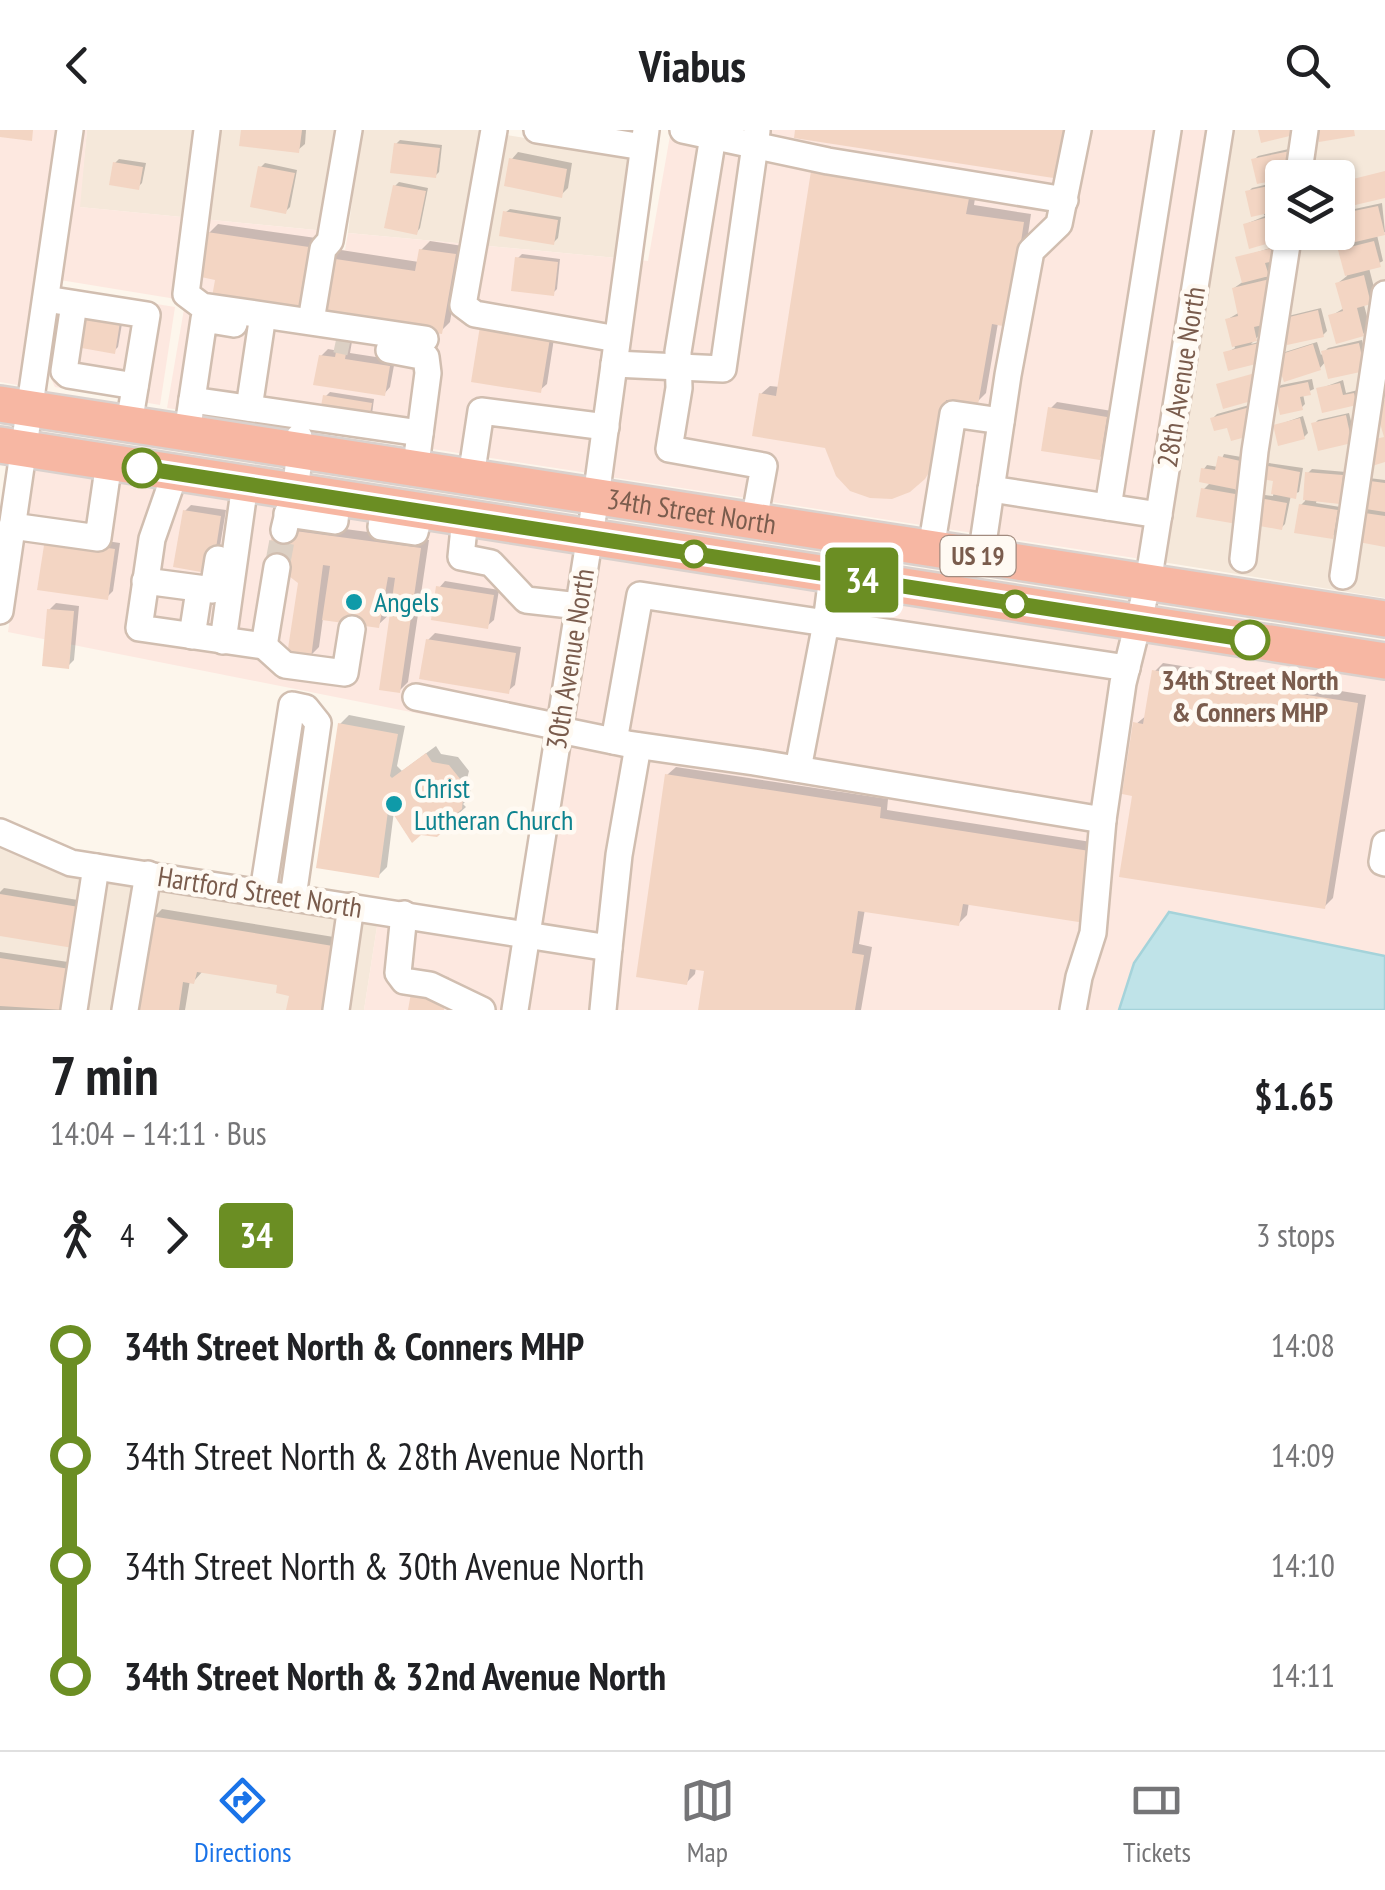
<!DOCTYPE html>
<meta charset="utf-8">
<style>
:root{--surface:#fff;--page:#f6f6f6;--text:#202124;--muted:#757577;--line:#e0e0e0;--accent:#1a73e8}
body{margin:0;font-family:"PT Sans Narrow",sans-serif;background:var(--page);color:var(--text);height:100vh;display:flex;flex-direction:column;font-size:38px;white-space:nowrap}
*{box-sizing:border-box;margin:0}
p{font-size:32px;color:var(--muted)}
.icon{flex:none;width:55px;height:55px;fill:none;stroke:currentColor;stroke-width:2;stroke-linecap:round;stroke-linejoin:round}
.map{position:relative;height:880px;overflow:hidden}
.drawer{display:flex;flex-direction:column;background:var(--surface);flex:1}
.drawer>*{flex:none}
.badge{padding:0 20px;border-radius:8px;font-size:35px;line-height:65px}
.buttons{position:absolute;left:1265px;top:30px;display:grid;gap:20px}
.buttons a{display:grid;place-items:center;width:90px;height:90px;border-radius:10px;background:var(--surface);box-shadow:0 2px 8px #0004;font-size:50px}
.map>.badge{position:absolute;translate:-50% -50%;box-shadow:0 0 0 5px #fff}
.legs{display:flex;align-items:center;gap:15px;height:110px;padding:0 50px;font-size:32px}
.legs p{margin-inline-start:auto}
.head{display:flex;align-items:center;justify-content:space-between;height:170px;padding:0 50px}
h1{font-size:55px;font-weight:800;line-height:75px}
ul{padding:0 50px;list-style:none}
li{display:flex;align-items:center;gap:35px;height:110px;font-size:38px}
li i{display:grid;place-items:center;width:15px;height:100%;margin:0 12px;background:currentColor}
li i::after{content:'';width:25px;height:25px;margin:-12px;border:8px solid;border-radius:50%;background:var(--surface)}
li p{margin-inline-start:auto}
li:first-child i{background:linear-gradient(#0000 50%,currentColor 0)}
li:last-child i{background:linear-gradient(currentColor 50%,#0000 0)}
header{display:flex;justify-content:space-between;align-items:center;height:130px;padding:0 50px;background:var(--surface);font-size:45px;font-weight:800}
.menu{display:flex;justify-content:space-around;align-items:center;height:140px;border-top:2px solid var(--line);background:var(--surface);font-size:28px;color:var(--muted)}
.menu a{display:grid;justify-items:center;gap:5px}
.menu .selected{color:var(--accent)}
.map>svg:first-child{display:block}
.residential{fill:#f5e8da;fill-rule:evenodd}
.commercial{fill:#fde8e0}
.water{fill:#bfe3e8;stroke:#a5d3da;stroke-width:2.5}
.shadow{fill:#0003}
.building{fill:#f3d5c3}
.lines{fill:none;stroke-linecap:round;stroke-linejoin:round}
.minor-tunnel{stroke:#dcd0c4;stroke-width:25;stroke-dasharray:25 12;stroke-linecap:butt}
.minor-casing{stroke:#d1beb0;stroke-width:30}
.highway-casing{stroke:#dad1cd;stroke-width:40}
.minor{stroke:#fff;stroke-width:25}
.highway{stroke:#f7b7a3;stroke-width:35}
.line-1-casing{stroke:#fff;stroke-width:22}
.line-1{stroke:#6b8e23;stroke-width:15}
.stop-1-dot{fill:#fff;stroke:#6b8e23;stroke-width:5}
.culture-dot{fill:#0f9aa8;stroke:#fffaf3;stroke-width:4}
.labels{text-anchor:middle;stroke-width:9;stroke-linejoin:round;paint-order:stroke}
.shield{fill:#fffaf3;stroke:#a28b7f;stroke-width:2.5}
.shield-label{font-size:25px;font-weight:bold;fill:#7a5c4d}
.street-label{font-size:28px;fill:#7a5c4d;stroke:#fffaf3}
.culture-label{font-size:28px;fill:#0d838f;stroke:#fffaf3;text-anchor:start}
.stop-label{font-size:28px;font-weight:bold;fill:#7a5c4d;stroke:#fffaf3}
</style>
<header><svg class="icon" aria-label="back" viewBox="0 0 24 24"><path d="M15 5l-7 7 7 7"/></svg>Viabus<svg class="icon" aria-label="search" viewBox="0 0 24 24"><circle cx="10" cy="10" r="6"/><path d="M15 15l6 6"/></svg></header>
<div class="map">
<svg width="1385" height="880" viewBox="0 0 1385 880">
<rect width="100%" height="100%" fill="#fdf6ec"/>
<g class="residential">
<polygon points="87,0 339,0 326,101 79,77"/>
<polygon points="361,0 476,0 631,25 617,128 348,103"/>
<path d="M1231,0H1385V468L1162,432ZM1282,48H1338V102H1282Z"/>
<polygon points="0,712 378,790 364,880 0,880"/>
</g>
<g class="commercial">
<polygon points="0,0 59,0 23,256 0,252"/>
<polygon points="81,0 87,0 80,77 326,101 325,117 345,120 348,103 617,128 588,343 167,278 184,179 176,169 60,150"/>
<polygon points="671,0 1209,0 1141,429 610,347 639,130 648,131"/>
<polygon points="58,158 175,177 160,275 55,257 48,242 48,225"/>
<polygon points="33,330 577,416 547,609 8,502"/>
<polygon points="598,419 1385,541 1385,826 1336,817 1134,833 1119,880 526,880"/>
<polygon points="378,790 514,811 504,880 364,880"/>
</g>
<polygon class="water" points="1169,782 1385,826 1385,880 1119,880 1134,833"/>
<g class="shadow">
<polygon points="244,0 306,0 305,14 298,20"/>
<polygon points="400,10 442,15 439,42 435,46 396,14"/>
<polygon points="1293,18 1297,40 1254,30 1258,26"/>
<polygon points="518,22 572,33 568,58 561,65 512,29"/>
<polygon points="119,29 146,33 142,53 138,57 115,33"/>
<polygon points="265,33 297,40 290,77 286,81 261,37"/>
<polygon points="822,33 977,55 974,75 1031,84 1016,185 998,193 986,263 977,272 952,268 944,319 924,347 827,316 761,264 770,256 780,257 814,42"/>
<polygon points="1340,41 1346,64 1338,69 1338,48 1310,48"/>
<polygon points="1282,51 1282,87 1278,71 1274,73 1279,95 1274,96 1276,106 1272,110 1246,94 1265,86 1248,62 1252,58"/>
<polygon points="399,52 428,58 420,98 417,102 395,56"/>
<polygon points="1382,73 1385,102 1377,105 1383,131 1369,138 1376,165 1364,175 1370,198 1363,204 1331,186 1344,178 1338,153 1347,146 1341,121 1354,115 1348,93 1338,102 1338,74 1343,88 1350,80"/>
<polygon points="510,79 561,87 558,108 554,112 506,82"/>
<polygon points="218,94 316,108 313,166 218,148 209,103"/>
<polygon points="430,111 463,116 450,192 441,201 332,129 341,120 419,132 421,120"/>
<polygon points="1280,115 1269,130 1271,140 1264,147 1276,144 1281,168 1260,193 1262,202 1251,214 1263,211 1267,226 1226,223 1235,218 1228,189 1240,182 1234,158 1244,151 1238,128"/>
<polygon points="522,124 560,129 557,159 553,163 518,128"/>
<polygon points="1321,178 1327,201 1323,205 1289,212 1288,186"/>
<polygon points="83,186 123,188 118,217 114,221"/>
<polygon points="489,191 555,202 547,254 540,260"/>
<polygon points="347,205 353,206 350,223 395,230 390,257 384,264 321,226 328,219 339,221 340,212"/>
<polygon points="1362,210 1368,235 1326,231 1320,238 1282,223 1317,212 1321,225 1328,218"/>
<polygon points="1312,249 1314,259 1303,264 1305,274 1301,278 1277,259 1281,255"/>
<polygon points="1343,250 1346,263 1358,260 1360,269 1356,273 1319,259"/>
<polygon points="330,262 374,269 372,284 368,288 326,266"/>
<polygon points="1057,272 1112,281 1106,321 1099,328 1050,279"/>
<polygon points="1253,274 1229,294 1213,288 1217,284"/>
<polygon points="1349,283 1355,307 1351,311 1314,294 1318,290"/>
<polygon points="1303,286 1308,303 1304,307 1275,296"/>
<polygon points="1224,324 1247,328 1242,353 1235,360 1244,362 1240,388 1203,360 1211,352 1204,339 1207,335 1218,337"/>
<polygon points="1269,333 1303,338 1299,362 1291,365 1285,394 1281,398 1262,369 1265,365 1273,366 1276,349 1265,336"/>
<polygon points="1312,339 1346,342 1343,367 1340,371 1317,369 1316,373 1340,377 1336,403 1332,406 1301,375 1305,371 1308,343"/>
<polygon points="1369,348 1385,350 1385,414 1356,409"/>
<polygon points="191,375 226,380 217,434 185,381"/>
<polygon points="284,391 429,410 408,552 399,561 393,481 378,495 323,488 319,517 310,526 301,452"/>
<polygon points="54,403 120,413 113,461 107,467"/>
<polygon points="445,451 499,460 494,490 487,496 439,458"/>
<polygon points="56,473 79,476 74,530 68,536 49,480"/>
<polygon points="435,503 521,517 515,555 508,561 428,510"/>
<polygon points="1163,533 1366,565 1333,768 1324,777 1135,663 1136,594 1147,585 1154,542"/>
<polygon points="349,585 405,596 397,636 402,641 436,616 441,624 458,627 469,641 466,653 471,659 470,667 463,674 466,677 436,704 394,681 387,737 378,746 340,594"/>
<polygon points="676,637 888,669 887,680 1104,714 969,772 967,785 958,794 865,779 859,814 872,817 861,880 701,880 707,839 696,837 695,844 686,853 667,645"/>
<polygon points="4,758 84,771 78,809 0,803 0,762"/>
<polygon points="162,779 346,809 289,880 292,864 280,853 202,842 194,851 190,850 185,880 138,880 153,788"/>
<polygon points="0,822 75,833 65,880 0,880"/>
</g>
<g class="building">
<polygon points="0,0 33,0 32,11 0,7"/>
<polygon points="241,0 302,0 299,23 239,16"/>
<polygon points="795,0 1067,0 1060,49 794,8"/>
<polygon points="1258,0 1297,0 1298,4 1261,13"/>
<polygon points="1317,0 1354,0 1355,6 1319,12"/>
<polygon points="394,13 440,18 436,48 390,43"/>
<polygon points="1290,21 1287,48 1257,54 1251,29"/>
<polygon points="509,28 567,39 562,68 504,56"/>
<polygon points="113,32 143,37 139,60 109,55"/>
<polygon points="258,36 295,43 286,84 250,77"/>
<polygon points="811,41 970,63 966,84 1024,92 1008,197 992,194 978,275 946,270 936,331 925,349 910,362 892,369 870,368 850,361 836,346 825,318 752,306 759,263 776,266"/>
<polygon points="1385,41 1385,68 1351,76 1345,51"/>
<polygon points="1282,53 1282,80 1251,87 1245,61"/>
<polygon points="393,55 426,61 417,105 384,98"/>
<polygon points="1378,76 1385,105 1351,113 1344,83"/>
<polygon points="503,81 558,90 554,115 499,106"/>
<polygon points="1279,84 1282,97 1270,100 1273,112 1249,119 1243,94"/>
<polygon points="1338,90 1342,103 1304,112 1302,102 1338,102"/>
<polygon points="207,102 309,117 301,162 308,163 305,178 212,167 215,150 201,147"/>
<polygon points="1374,111 1381,137 1345,146 1338,120"/>
<polygon points="1276,117 1279,130 1265,133 1269,146 1242,153 1235,127"/>
<polygon points="419,119 456,124 442,204 324,186 328,165 323,165 329,128 415,141"/>
<polygon points="515,127 558,132 554,166 511,161"/>
<polygon points="1364,145 1371,174 1357,178 1364,206 1336,214 1328,185 1343,181 1335,153"/>
<polygon points="1270,149 1276,177 1263,180 1267,194 1254,197 1257,211 1232,217 1225,189 1238,186 1232,158"/>
<polygon points="1318,180 1324,207 1287,215 1281,189"/>
<polygon points="81,185 120,192 115,224 76,217"/>
<polygon points="480,196 550,208 541,263 471,252"/>
<polygon points="338,211 348,212 345,229 390,236 385,266 313,255 319,225 335,227"/>
<polygon points="1259,213 1264,232 1228,241 1223,222"/>
<polygon points="1359,213 1365,241 1328,249 1321,221"/>
<polygon points="1313,214 1321,240 1284,252 1275,226"/>
<polygon points="1255,243 1262,268 1223,279 1216,254"/>
<polygon points="1308,252 1311,265 1300,267 1303,280 1280,285 1274,259"/>
<polygon points="1340,253 1343,265 1354,263 1357,275 1322,283 1316,258"/>
<polygon points="323,265 372,273 369,290 320,282"/>
<polygon points="1385,270 1385,332 1372,336 1366,311 1384,307 1374,273"/>
<polygon points="1048,277 1107,287 1100,330 1041,321"/>
<polygon points="1250,277 1257,304 1231,311 1227,298 1214,301 1210,288"/>
<polygon points="1346,285 1352,313 1318,321 1311,293"/>
<polygon points="1300,288 1305,309 1278,316 1273,295"/>
<polygon points="1218,326 1245,332 1239,360 1199,352 1201,338 1215,340"/>
<polygon points="1263,335 1300,342 1296,369 1271,364 1273,351 1261,349"/>
<polygon points="1305,342 1343,345 1340,374 1303,370"/>
<polygon points="1363,350 1385,353 1385,382 1359,378"/>
<polygon points="1201,358 1241,365 1237,394 1196,387"/>
<polygon points="1259,368 1287,373 1282,400 1254,395"/>
<polygon points="1299,374 1338,380 1333,409 1294,403"/>
<polygon points="183,380 221,386 212,444 173,437"/>
<polygon points="1358,382 1385,386 1385,417 1353,411"/>
<polygon points="273,398 421,418 400,563 379,560 395,448 388,447 379,498 322,490 330,436 323,435 311,528 287,525 298,453 268,430"/>
<polygon points="45,409 115,419 108,470 37,460"/>
<polygon points="436,456 494,465 488,499 431,490"/>
<polygon points="47,479 74,481 69,539 42,536"/>
<polygon points="426,509 516,523 509,564 419,549"/>
<polygon points="1152,540 1358,573 1325,779 1119,747 1132,666 1122,664 1133,592 1143,594"/>
<polygon points="338,593 398,604 390,646 392,648 426,623 432,632 449,635 461,650 459,663 463,669 462,679 456,684 459,687 437,707 421,705 412,713 390,679 388,681 379,748 316,738"/>
<polygon points="665,644 881,677 880,688 1096,722 1085,793 963,774 959,796 858,781 852,823 864,825 855,880 698,880 704,841 690,839 687,855 636,847"/>
<polygon points="0,764 79,777 73,818 0,806"/>
<polygon points="151,786 339,817 329,880 286,880 289,866 276,863 277,855 197,842 194,854 183,852 179,880 136,880"/>
<polygon points="0,828 70,839 64,880 0,876"/>
<polygon points="439,845 449,847 444,880 408,880 411,863 435,867"/>
</g>
<g class="lines">
<g class="minor-tunnel">
<polyline points="336,210 350,213"/>
<polyline points="277,437 284,400"/>
</g>
<defs>
<g id="minor">
<polyline points="207,0 186,164 202,176 425,209"/>
<polyline points="494,0 463,175 475,184 617,209"/>
<polyline points="537,0 643,17"/>
<polyline points="683,0 828,31 1065,70"/>
<polyline points="714,0 678,222 679,258 669,319 764,336 754,391"/>
<polyline points="1298,48 1305,0"/>
<polyline points="46,169 147,185 129,294"/>
<polyline points="74,174 64,241 68,245 135,256"/>
<polyline points="311,191 323,119 330,111 349,0"/>
<polyline points="389,220 426,227 428,243 418,319"/>
<polyline points="614,234 723,239 757,1"/>
<polyline points="192,270 420,303"/>
<polyline points="249,278 261,198"/>
<polyline points="187,303 204,189 234,194"/>
<polyline points="175,343 152,409 139,498 264,516 277,437"/>
<polyline points="471,347 481,281 606,297"/>
<polyline points="991,359 1159,385"/>
<polyline points="384,375 381,397 415,402 420,381"/>
<polyline points="1108,377 1168,0"/>
<polyline points="287,384 335,391 337,368"/>
<polyline points="465,388 461,427 491,433 526,470 579,476"/>
<polyline points="12,396 98,408 109,332"/>
<path d="M284,400C291,369 302,339 299,307"/>
<polyline points="931,419 953,284 1001,291"/>
<polyline points="981,427 1008,245 1031,121 1059,94 1078,0"/>
<polyline points="1243,429 1255,321 1289,102"/>
<polyline points="1343,446 1385,164"/>
<polyline points="145,451 213,460 218,429"/>
<polyline points="0,481 70,0"/>
<polyline points="192,506 198,467"/>
<polyline points="223,511 245,354"/>
<polyline points="264,516 285,535 345,543 352,499"/>
<polyline points="416,567 560,597"/>
<polyline points="560,600 628,614 754,632 1103,690 1123,553 1148,453 1220,0"/>
<polyline points="614,611 640,465 826,493 832,446"/>
<polyline points="798,639 826,493 1127,538"/>
<polyline points="0,702 71,733 609,818 619,725 638,616"/>
<polyline points="1385,714 1382,732 1385,733"/>
<polyline points="263,762 292,575 306,578 318,593 293,767"/>
<polyline points="404,784 398,843 404,851 430,855 482,880"/>
<polyline points="74,880 96,737"/>
<polyline points="125,880 148,744"/>
<polyline points="336,880 351,776"/>
<polyline points="515,880 596,367 646,0"/>
<polyline points="603,880 609,818"/>
<polyline points="1073,880 1079,847 1093,803 1103,690"/>
</g>
<g id="highway">
<path id="s1" d="M0,274L1385,489"/>
<polyline points="0,315 1385,531"/>
</g>
</defs>
<use href="#minor" class="minor-casing"/>
<use href="#highway" class="highway-casing"/>
<use href="#minor" class="minor"/>
<use href="#highway" class="highway"/>
</g>
<g class="lines">
<defs>
<polyline id="line-1" points="142,338 1250,510"/>
</defs>
<use href="#line-1" class="line-1-casing"/>
<use href="#line-1" class="line-1"/>
</g>
<g class="stop-1-dot">
<circle cx="142" cy="338" r="18"/>
<circle cx="694" cy="424" r="12"/>
<circle cx="1015" cy="474" r="12"/>
<circle cx="1250" cy="510" r="18"/>
</g>
<g class="culture-dot">
<circle cx="354" cy="472" r="10"/>
<circle cx="394" cy="674" r="10"/>
</g>
<g class="labels">
<rect class="shield" x="940.5" y="406" width="75" height="40" rx="8"/>
<g class="shield-label">
<text x="978" y="435">US 19</text>
</g>
<g class="street-label">
<text transform="translate(1181 247) rotate(-81)" y="10">28th Avenue North</text>
<text dy="10" stroke="none"><textPath href="#s1" startOffset="700">34th Street North</textPath></text>
<text transform="translate(570 529) rotate(-81)" y="10">30th Avenue North</text>
<text transform="translate(260 762) rotate(9)" y="10">Hartford Street North</text>
</g>
<g class="culture-label">
<text x="374" y="482">Angels</text>
<text x="414" y="668">Christ<tspan x="414" dy="32">Lutheran Church</tspan></text>
</g>
<g class="stop-label">
<text x="1250" y="560">34th Street North<tspan x="1250" dy="32">&amp; Conners MHP</tspan></text>
</g>
</g>
</svg>
<div class="buttons">
<a><svg class="icon" aria-label="layers" viewBox="0 0 24 24"><path d="M12 4l9 5-9 5-9-5zM3 14l9 5 9-5"/></svg></a>
</div>
<b class="badge" style="left:862px;top:450px;background:#6b8e23;color:#fff">34</b>
</div>
<section class="drawer">
<div class="head"><div><h1>7 min</h1><p>14:04 – 14:11 · Bus</p></div><b>$1.65</b></div>
<div class="legs"><svg class="icon" aria-label="walk" viewBox="0 0 24 24"><circle cx="13" cy="4" r="2"/><path d="M13 8l-2 6 4 7M11 14l-3 7M7 12l3-4h3l4 4"/></svg>4<svg class="icon" aria-label="forward" viewBox="0 0 24 24"><path d="M9 5l7 7-7 7"/></svg><b class="badge" style="background:#6b8e23;color:#fff">34</b><p>3 stops</p></div>
<ul>
<li><i style="color:#6b8e23"></i><b>34th Street North &amp; Conners MHP</b><p>14:08</p></li>
<li><i style="color:#6b8e23"></i><span>34th Street North &amp; 28th Avenue North</span><p>14:09</p></li>
<li><i style="color:#6b8e23"></i><span>34th Street North &amp; 30th Avenue North</span><p>14:10</p></li>
<li><i style="color:#6b8e23"></i><b>34th Street North &amp; 32nd Avenue North</b><p>14:11</p></li>
</ul>
</section>
<nav class="menu">
<a class="selected"><svg class="icon" aria-label="directions" viewBox="0 0 24 24"><path d="M12 3l9 9-9 9-9-9zM9 14v-3h6M13 9l2 2-2 2"/></svg>Directions</a>
<a><svg class="icon" aria-label="map" viewBox="0 0 24 24"><path d="M3 6l6-2 6 2 6-2v14l-6 2-6-2-6 2zM9 4v14M15 6v14"/></svg>Map</a>
<a><svg class="icon" aria-label="tickets" viewBox="0 0 24 24"><path d="M3 7h18v10H3zM15 7v10"/></svg>Tickets</a>
</nav>
